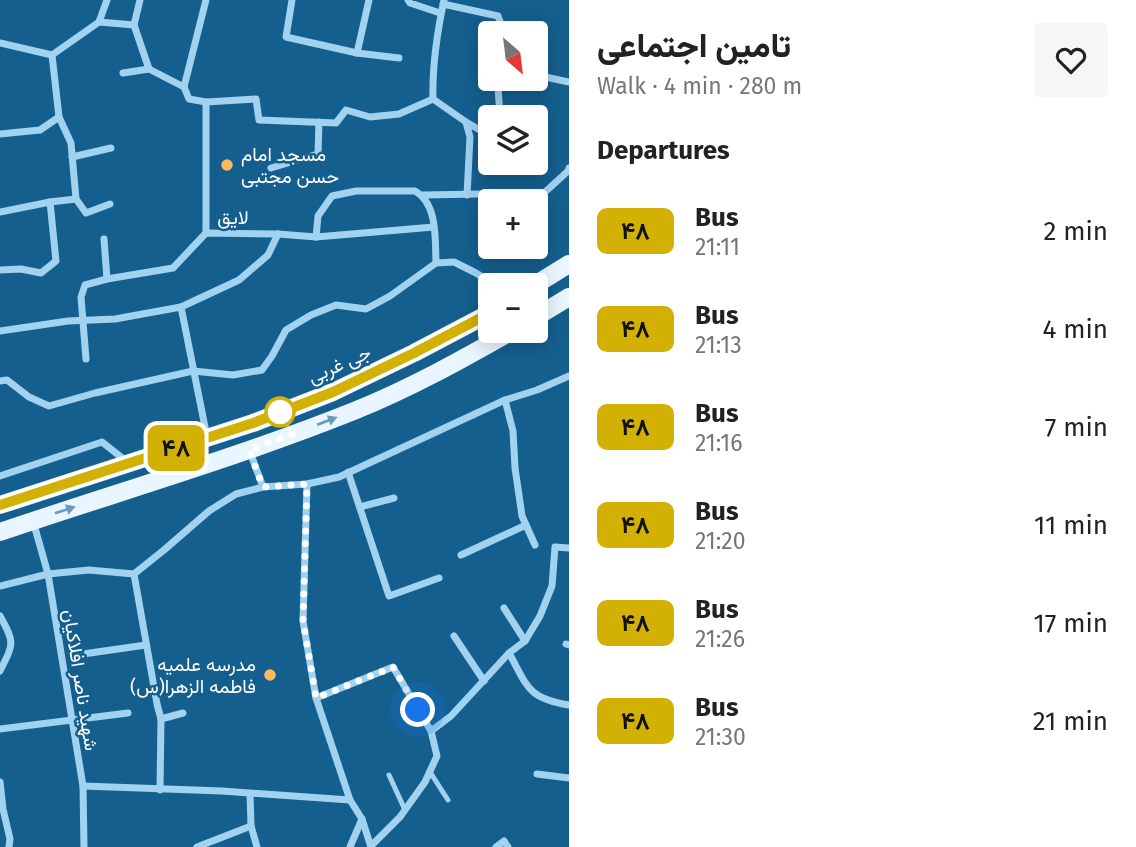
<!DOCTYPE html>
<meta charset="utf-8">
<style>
:root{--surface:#fff;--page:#f6f6f6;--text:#222;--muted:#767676}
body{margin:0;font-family:"Fira Sans",Vazirmatn,sans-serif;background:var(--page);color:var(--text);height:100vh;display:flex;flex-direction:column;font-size:26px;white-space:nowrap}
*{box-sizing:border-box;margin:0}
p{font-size:23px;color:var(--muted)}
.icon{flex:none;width:38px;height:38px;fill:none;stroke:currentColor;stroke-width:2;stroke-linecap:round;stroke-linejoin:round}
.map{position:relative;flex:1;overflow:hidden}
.panel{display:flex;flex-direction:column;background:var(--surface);width:567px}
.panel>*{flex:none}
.badge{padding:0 14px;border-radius:10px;font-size:24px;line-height:46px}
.needle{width:46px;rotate:152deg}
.fabs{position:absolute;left:478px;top:21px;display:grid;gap:14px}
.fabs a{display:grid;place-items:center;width:70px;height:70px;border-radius:7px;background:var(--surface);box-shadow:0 4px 18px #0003;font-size:35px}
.you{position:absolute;width:35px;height:35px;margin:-18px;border:5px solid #fff;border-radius:50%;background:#1a73e8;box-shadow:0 0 0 10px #1a73e833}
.map>.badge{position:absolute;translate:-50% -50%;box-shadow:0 0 0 4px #fff}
h2{padding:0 28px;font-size:26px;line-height:63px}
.round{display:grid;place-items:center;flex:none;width:74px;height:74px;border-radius:7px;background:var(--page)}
.overview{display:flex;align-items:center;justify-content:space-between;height:119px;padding:0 28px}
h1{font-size:33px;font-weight:800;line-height:52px}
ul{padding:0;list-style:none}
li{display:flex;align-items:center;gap:21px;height:98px;padding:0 28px}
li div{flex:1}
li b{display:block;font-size:26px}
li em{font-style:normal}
li .badge{min-width:77px;font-weight:700;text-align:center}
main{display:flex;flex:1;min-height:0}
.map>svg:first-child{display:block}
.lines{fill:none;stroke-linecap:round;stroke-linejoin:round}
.service{stroke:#a1d2f0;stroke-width:5}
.minor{stroke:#a1d2f0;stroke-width:7}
.primary{stroke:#eaf6ff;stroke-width:18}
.oneway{fill:#6a9bbc}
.line-casing{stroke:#fff;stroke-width:16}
.line{stroke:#d2b004;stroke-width:10}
.walk{stroke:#fff;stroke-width:7;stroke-dasharray:0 12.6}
.poi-dot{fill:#ffb760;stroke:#155f8f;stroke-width:2.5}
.stop-dot{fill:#fff;stroke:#d2b004;stroke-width:3.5}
.labels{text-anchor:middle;stroke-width:5;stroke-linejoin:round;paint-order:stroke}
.poi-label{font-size:19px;fill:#fff;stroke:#155f8f;text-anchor:start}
.street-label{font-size:19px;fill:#fff;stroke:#155f8f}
</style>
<main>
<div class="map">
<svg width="569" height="847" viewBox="0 0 569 847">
<rect width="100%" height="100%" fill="#155f8f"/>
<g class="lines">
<g class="service">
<polyline points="430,772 448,800"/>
<polyline points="389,775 405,810"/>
</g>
<g class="minor">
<polyline points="107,0 99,22 52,55 59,117 71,143 76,199 86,213 110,204"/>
<polyline points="292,0 286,37 357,53 399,58"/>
<polyline points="408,0 410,3 440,13"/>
<path d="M444,0C437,33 432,65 433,99L466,122L470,137L467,195"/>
<polyline points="443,4 498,16 504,33"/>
<polyline points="99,22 134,25 149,69 184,87"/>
<polyline points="134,25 140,0"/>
<polyline points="0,43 52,55"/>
<polyline points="357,53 369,0"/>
<polyline points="123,73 149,69"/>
<polyline points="536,75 569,82"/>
<polyline points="184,87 189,99 206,102 256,99 259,120 336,123 346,110 370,117 399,114 433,99"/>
<polyline points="184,87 206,0"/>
<polyline points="498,87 500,117"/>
<polyline points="466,122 490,136"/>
<polyline points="536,133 543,131"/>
<polyline points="0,134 40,130 59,117"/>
<polyline points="72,157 111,148"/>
<polyline points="271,168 318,154 319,122"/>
<polyline points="423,195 544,193 568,171 569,168"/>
<polyline points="0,212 50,202 76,199"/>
<polyline points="206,233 206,102"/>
<path d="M316,237L318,216L332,196L356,191H415C438,204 435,239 436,263"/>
<polyline points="104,239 107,279"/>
<polyline points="0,270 21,269 41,273 56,261 50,202"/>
<polyline points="181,307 207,437"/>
<polyline points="0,331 68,321 115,319 181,307 239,280 268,255 278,234"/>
<polyline points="86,359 81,297 85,285 107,279 173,268 206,233 278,234 316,237 434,227"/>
<polyline points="0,381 7,380 29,397 49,406 95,393 193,371 233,375 262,370 272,356 286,330 311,315 336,305 366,309 390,296 436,263 454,262 476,273 495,285"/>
<polyline points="505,400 513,431 515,468 522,516 535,545"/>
<polyline points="250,452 263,487"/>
<polyline points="348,472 389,596 439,578"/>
<polyline points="0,476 102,442 126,461"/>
<polyline points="307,484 303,621 316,698 350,800 362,819 371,847"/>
<polyline points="360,507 394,498"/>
<polyline points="33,521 48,574 83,786 84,847"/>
<polyline points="461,555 526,525"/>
<polyline points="134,574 157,704 161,719 160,790"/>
<polyline points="0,586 48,574 89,570 134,574 164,550 209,511 236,494 263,487 307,484 339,477 505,400 537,390 569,376"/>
<polyline points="504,608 525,641"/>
<path d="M0,616C15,643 14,643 0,671"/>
<polyline points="454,636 484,681"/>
<polyline points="566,644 569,645"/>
<path d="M509,653C528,687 527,698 569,705"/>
<polyline points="83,654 146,645"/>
<polyline points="316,698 393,667 431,731"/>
<polyline points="161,719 183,713"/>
<polyline points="0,729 128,713"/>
<polyline points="537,774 569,778"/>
<polyline points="0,782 3,809 10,839 9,847"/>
<polyline points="83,786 222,791 350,800"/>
<polyline points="250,794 251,826 257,847"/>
<polyline points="371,846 400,817 425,782 437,756 431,731 451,716 509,653 525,641 540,616 552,586 555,547 569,548"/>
<polyline points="197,847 251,826"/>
<polyline points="350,847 362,819"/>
<polyline points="496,847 504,841 508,847"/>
</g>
<g class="primary">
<polyline points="535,285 569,264"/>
<polyline points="536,317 569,297"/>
<polyline points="0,505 253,423 333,392 414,353 490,313"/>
<path d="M0,532C118,492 239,457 354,411C409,389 461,360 512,331"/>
</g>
</g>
<defs><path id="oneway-solid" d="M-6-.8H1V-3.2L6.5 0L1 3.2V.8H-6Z" transform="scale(1.75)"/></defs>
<g class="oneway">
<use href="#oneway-solid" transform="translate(327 421) rotate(-21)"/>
<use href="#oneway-solid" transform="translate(65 510) rotate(-18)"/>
</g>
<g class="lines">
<defs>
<polyline id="line" points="0,505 253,423 333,392 414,353 490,313"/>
</defs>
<use href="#line" class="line-casing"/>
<use href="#line" class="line"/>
<polyline class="walk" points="280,412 292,434 249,450 263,487 307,484 303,621 316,698 393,667 418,710"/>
</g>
<g class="poi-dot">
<circle cx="227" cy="165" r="7"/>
<circle cx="270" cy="675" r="7"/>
</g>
<circle class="stop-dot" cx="280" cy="412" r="14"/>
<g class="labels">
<g class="poi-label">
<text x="241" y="161">مسجد امام<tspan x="241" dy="22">حسن مجتبی</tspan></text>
<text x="256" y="671" text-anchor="end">مدرسه علمیه<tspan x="256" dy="22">فاطمه الزهرا(س)</tspan></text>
</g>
<g class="street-label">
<text transform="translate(233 217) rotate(1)" y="7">لایق</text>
<text transform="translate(339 364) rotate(-24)" y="7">جی غربی</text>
<text transform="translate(81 680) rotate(81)" y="7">شهید ناصر افلاکیان</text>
</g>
</g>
</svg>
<div class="fabs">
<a><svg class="needle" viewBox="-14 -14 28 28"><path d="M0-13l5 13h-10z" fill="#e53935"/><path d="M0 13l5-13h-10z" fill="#767676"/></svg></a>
<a><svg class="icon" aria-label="layers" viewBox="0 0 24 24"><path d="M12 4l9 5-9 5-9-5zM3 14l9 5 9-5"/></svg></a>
<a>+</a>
<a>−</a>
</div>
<div class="you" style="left:418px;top:710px"></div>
<b class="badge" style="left:176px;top:448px;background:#d2b004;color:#111">۴۸</b>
</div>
<section class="panel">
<div class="overview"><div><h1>تامین اجتماعی</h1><p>Walk · 4 min · 280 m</p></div><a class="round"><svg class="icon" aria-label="heart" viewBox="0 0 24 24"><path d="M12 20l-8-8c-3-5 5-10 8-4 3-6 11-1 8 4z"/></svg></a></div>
<h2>Departures</h2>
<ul>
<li><span class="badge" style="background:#d2b004;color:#111">۴۸</span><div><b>Bus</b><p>21:11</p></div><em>2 min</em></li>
<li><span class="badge" style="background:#d2b004;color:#111">۴۸</span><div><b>Bus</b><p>21:13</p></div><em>4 min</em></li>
<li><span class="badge" style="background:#d2b004;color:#111">۴۸</span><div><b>Bus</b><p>21:16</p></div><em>7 min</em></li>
<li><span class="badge" style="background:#d2b004;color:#111">۴۸</span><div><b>Bus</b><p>21:20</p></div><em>11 min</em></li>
<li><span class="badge" style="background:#d2b004;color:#111">۴۸</span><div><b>Bus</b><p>21:26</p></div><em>17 min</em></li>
<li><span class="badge" style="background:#d2b004;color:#111">۴۸</span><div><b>Bus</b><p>21:30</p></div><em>21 min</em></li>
</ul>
</section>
</main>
